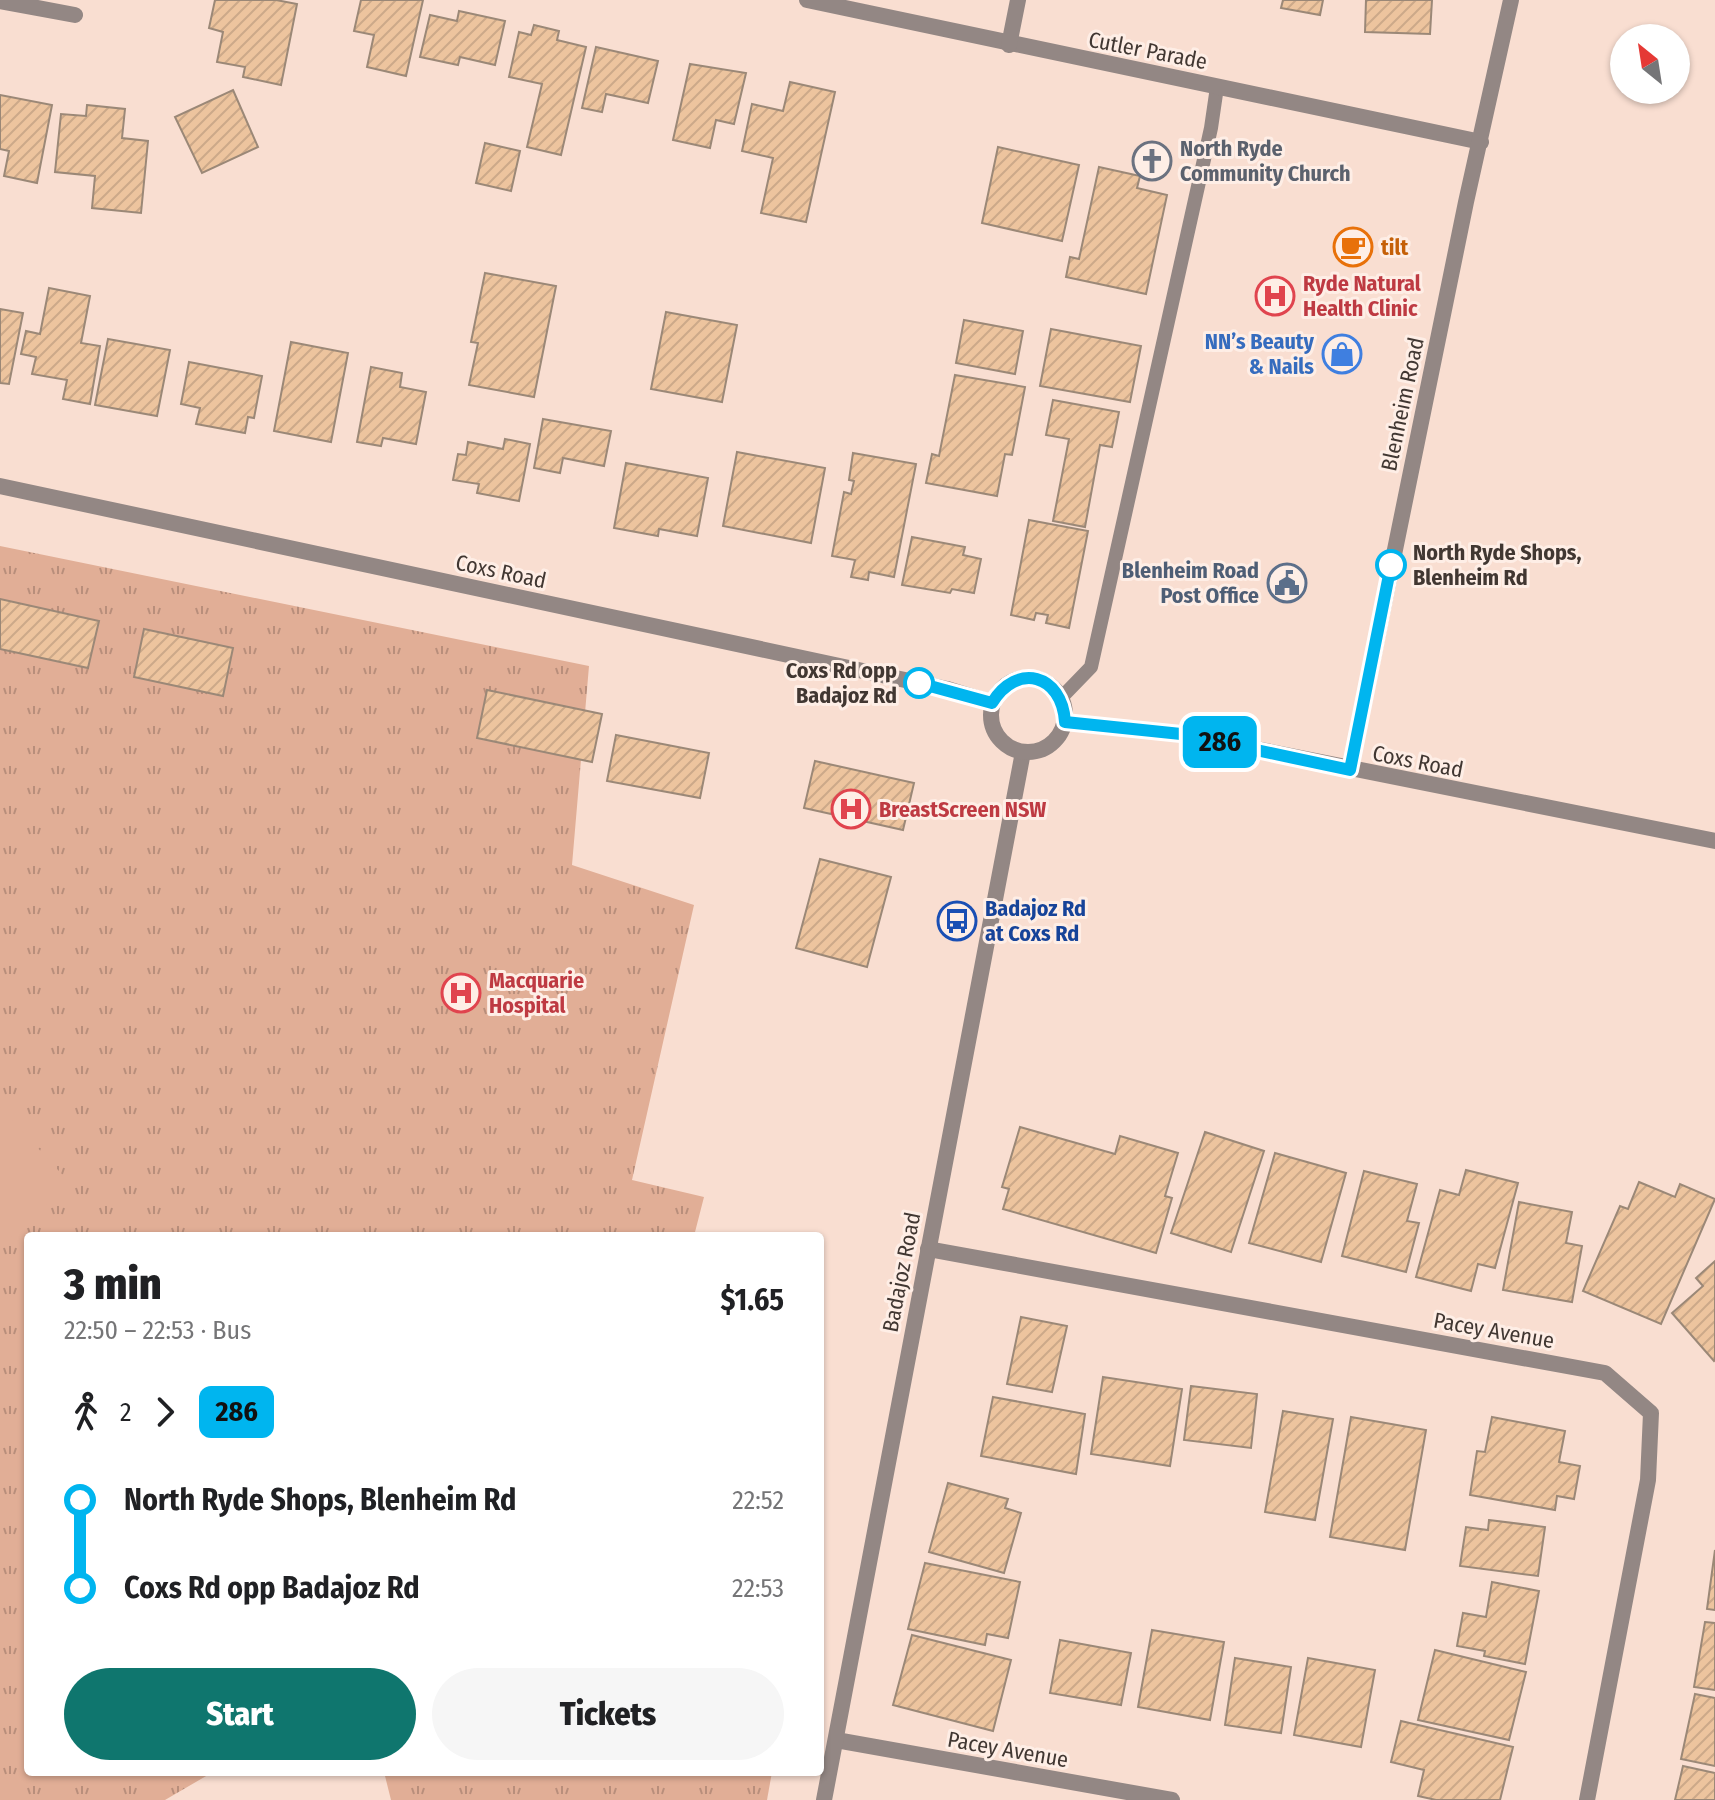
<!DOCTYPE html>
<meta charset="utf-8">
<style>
:root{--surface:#fff;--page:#f6f6f6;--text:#202124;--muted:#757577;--accent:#0f766e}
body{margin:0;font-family:"Fira Sans Condensed",sans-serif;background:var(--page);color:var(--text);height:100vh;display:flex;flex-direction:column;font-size:30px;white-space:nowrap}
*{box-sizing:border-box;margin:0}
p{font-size:26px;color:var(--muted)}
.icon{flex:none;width:44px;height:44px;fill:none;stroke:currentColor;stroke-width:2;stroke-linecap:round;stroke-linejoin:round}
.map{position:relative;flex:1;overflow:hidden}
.drawer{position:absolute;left:24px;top:1232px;width:800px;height:544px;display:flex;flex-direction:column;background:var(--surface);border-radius:8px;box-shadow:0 2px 6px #0004}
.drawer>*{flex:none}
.badge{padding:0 16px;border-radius:12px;font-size:28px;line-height:52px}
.needle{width:52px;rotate:330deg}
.buttons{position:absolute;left:1610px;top:24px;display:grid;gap:16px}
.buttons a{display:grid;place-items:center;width:80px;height:80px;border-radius:50%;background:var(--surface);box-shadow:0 2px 6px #0004;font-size:40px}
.map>.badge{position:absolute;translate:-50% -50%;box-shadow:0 0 0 4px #fff}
.legs{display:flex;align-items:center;gap:12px;height:88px;padding:0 40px;font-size:26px}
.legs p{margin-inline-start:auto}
.head{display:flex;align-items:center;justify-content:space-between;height:136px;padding:0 40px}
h1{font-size:44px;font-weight:800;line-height:60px}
.primary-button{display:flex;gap:16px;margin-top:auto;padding:16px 40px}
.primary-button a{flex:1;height:92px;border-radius:48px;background:var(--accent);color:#fff;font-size:32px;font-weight:800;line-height:92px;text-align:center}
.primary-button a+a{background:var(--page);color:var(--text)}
ul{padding:0 40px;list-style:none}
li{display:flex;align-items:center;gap:28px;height:88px;font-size:30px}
li i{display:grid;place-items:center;width:12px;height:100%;margin:0 10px;background:currentColor}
li i::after{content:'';width:20px;height:20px;margin:-10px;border:6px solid;border-radius:50%;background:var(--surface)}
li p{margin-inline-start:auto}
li:first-child i{background:linear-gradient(#0000 50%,currentColor 0)}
li:last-child i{background:linear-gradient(currentColor 50%,#0000 0)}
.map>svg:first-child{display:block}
.grass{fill:url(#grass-tufts)}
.green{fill:#e1ae96}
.building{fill:url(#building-hatch);stroke:#9b8877;stroke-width:2}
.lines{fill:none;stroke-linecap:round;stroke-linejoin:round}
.service{stroke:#938784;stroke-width:14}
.minor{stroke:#938784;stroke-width:16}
.tertiary{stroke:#938784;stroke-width:16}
.line-1-casing{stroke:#fff;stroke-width:18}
.line-1{stroke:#00b5ef;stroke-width:12}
.stop-1-dot{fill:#fff;stroke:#00b5ef;stroke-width:4}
.labels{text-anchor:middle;stroke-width:6;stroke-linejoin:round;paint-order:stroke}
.street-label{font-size:22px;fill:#413732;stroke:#feeee6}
.worship-label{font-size:22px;font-weight:bold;fill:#5b616d;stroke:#feeee6;text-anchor:start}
.food-label{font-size:22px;font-weight:bold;fill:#c56008;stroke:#feeee6;text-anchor:start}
.health-label{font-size:22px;font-weight:bold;fill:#be3a42;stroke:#feeee6;text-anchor:start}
.shop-label{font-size:22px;font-weight:bold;fill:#366cbe;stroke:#feeee6;text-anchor:end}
.stop-label{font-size:22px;font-weight:bold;fill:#413732;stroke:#feeee6;text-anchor:start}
.service-label{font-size:22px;font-weight:bold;fill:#4e5e75;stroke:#feeee6;text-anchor:end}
.transit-label{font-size:22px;font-weight:bold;fill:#164399;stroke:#feeee6;text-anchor:start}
</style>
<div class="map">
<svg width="1715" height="1800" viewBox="0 0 1715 1800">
<defs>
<pattern id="grass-tufts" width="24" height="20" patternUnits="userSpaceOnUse" patternTransform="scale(2)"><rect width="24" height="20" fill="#e1ae96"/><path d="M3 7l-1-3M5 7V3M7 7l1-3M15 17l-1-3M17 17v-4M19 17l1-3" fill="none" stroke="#b88e7b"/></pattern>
<pattern id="building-hatch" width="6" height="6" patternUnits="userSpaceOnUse" patternTransform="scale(2)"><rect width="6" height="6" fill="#edc49e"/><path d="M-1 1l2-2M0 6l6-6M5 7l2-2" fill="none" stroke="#cca989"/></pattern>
</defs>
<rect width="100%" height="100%" fill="#f9ded1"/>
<g class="grass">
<polygon points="0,546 589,666 572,865 694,905 632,1180 704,1197 694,1236 28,1236 28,1772 213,1772 165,1800 0,1800"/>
<polygon points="384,1772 772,1772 767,1800 391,1800"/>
</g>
<polygon class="green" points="0,1107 70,1183 0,1247"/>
<g class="building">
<polygon points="215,0 276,0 297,4 281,85 243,77 245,67 217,62 223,32 209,28"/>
<polygon points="361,0 423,0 406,76 367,67 374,35 354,31"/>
<polygon points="1283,0 1323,0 1320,15 1281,8"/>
<polygon points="1366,0 1432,0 1430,34 1365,32"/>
<polygon points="459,11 505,21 495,65 460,57 458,65 420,57 430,15 457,21"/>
<polygon points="534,25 559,31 557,40 586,47 561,155 527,147 542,84 509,77 519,32 531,35"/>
<polygon points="596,47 658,61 648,103 606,94 602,112 582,108"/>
<polygon points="690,64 746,73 734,124 716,120 710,148 673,140"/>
<polygon points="790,82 835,92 806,222 761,213 773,158 742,151 752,104 783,111"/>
<polygon points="233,90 258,147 202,173 175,117"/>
<polygon points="0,95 52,105 37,183 4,176 9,151 0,149"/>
<polygon points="87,105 125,109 122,138 148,141 141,213 92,208 95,176 55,172 61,114 86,116"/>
<polygon points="485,143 520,151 511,191 476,183"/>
<polygon points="998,147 1079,165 1062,241 982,223"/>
<polygon points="1099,167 1140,176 1137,188 1167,195 1146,294 1066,277 1070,257 1079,259"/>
<polygon points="485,273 556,286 534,397 469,385 478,343 471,342"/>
<polygon points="49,288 90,296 81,343 100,346 90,404 63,399 67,380 32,374 36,357 21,354 26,331 40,334"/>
<polygon points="0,309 23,313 9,384 0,383"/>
<polygon points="666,312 737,325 722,402 651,389"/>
<polygon points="964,320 1023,331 1015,374 956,363"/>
<polygon points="1051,329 1141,346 1130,402 1040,386"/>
<polygon points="108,339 170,350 157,416 95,405"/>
<polygon points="291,342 348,353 331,442 274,431"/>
<polygon points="189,362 262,376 254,418 248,417 245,433 196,424 200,408 181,404"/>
<polygon points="371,367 402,373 400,387 426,392 416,444 383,438 381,446 357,442"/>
<polygon points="955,375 1025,387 1012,455 1005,454 997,496 926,483 932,454 939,456"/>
<polygon points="1053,400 1119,412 1112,447 1100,445 1085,527 1053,521 1069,439 1046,435"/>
<polygon points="543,419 611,431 604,466 563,458 560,473 534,468"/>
<polygon points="505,439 530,444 519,501 477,493 479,484 453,480 458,454 466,455 468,442 503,449"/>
<polygon points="737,452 825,468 811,543 723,526"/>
<polygon points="853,453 916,464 894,577 869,572 868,580 851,577 855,560 832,556 844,492 851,494 854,481 849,480"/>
<polygon points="626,463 708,478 697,536 659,529 658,536 614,528"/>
<polygon points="1029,520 1088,531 1069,628 1046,623 1048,615 1036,613 1034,620 1011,615"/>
<polygon points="912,537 965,547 963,555 981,559 974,593 952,589 950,593 902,585"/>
<polygon points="0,599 99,621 88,668 0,649"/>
<polygon points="144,629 233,648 223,696 134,677"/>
<polygon points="487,690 602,714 592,762 477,738"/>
<polygon points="616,735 709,753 700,798 607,781"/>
<polygon points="815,761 914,783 903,830 804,808"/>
<polygon points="820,859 891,877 867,967 796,948"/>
<polygon points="1020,1127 1115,1154 1120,1136 1178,1153 1165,1196 1172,1198 1156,1253 1003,1209 1009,1189 1002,1187"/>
<polygon points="1205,1132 1264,1151 1231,1252 1171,1233"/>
<polygon points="1275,1153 1346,1173 1321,1262 1249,1243"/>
<polygon points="1466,1170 1518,1183 1495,1268 1478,1264 1471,1291 1416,1277 1440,1190 1459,1195"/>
<polygon points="1364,1171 1417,1184 1407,1221 1419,1223 1406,1272 1342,1256"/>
<polygon points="1639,1182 1675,1197 1680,1184 1715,1199 1661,1324 1583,1291 1620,1206 1628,1209"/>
<polygon points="1519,1202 1572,1212 1566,1243 1582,1246 1572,1302 1503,1290"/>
<polygon points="1715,1261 1715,1360 1714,1361 1672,1313 1703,1286 1696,1278"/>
<polygon points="1021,1317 1067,1326 1052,1392 1007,1384"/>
<polygon points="1103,1377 1182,1389 1170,1466 1091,1454"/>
<polygon points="1191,1386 1257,1394 1251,1448 1184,1440"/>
<polygon points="993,1397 1085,1414 1076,1474 981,1456"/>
<polygon points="1283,1411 1333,1419 1315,1520 1265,1512"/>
<polygon points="1351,1417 1426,1430 1405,1550 1330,1537"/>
<polygon points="1492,1417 1565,1431 1559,1462 1580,1466 1574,1499 1557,1496 1555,1510 1470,1495 1477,1451 1485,1452"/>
<polygon points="948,1483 1008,1499 1005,1508 1021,1513 1004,1573 929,1552"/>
<polygon points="1489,1520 1545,1527 1538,1576 1460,1566 1466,1527 1488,1530"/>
<polygon points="1715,1550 1715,1610 1707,1609"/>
<polygon points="925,1563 1020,1582 1008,1638 987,1634 985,1645 908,1629"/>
<polygon points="1492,1582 1539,1591 1525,1664 1484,1656 1485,1651 1457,1646 1463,1613 1486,1617"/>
<polygon points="1705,1622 1715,1623 1715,1690 1694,1687"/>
<polygon points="1152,1630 1224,1642 1210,1720 1138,1707"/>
<polygon points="912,1635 1011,1660 993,1731 893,1705"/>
<polygon points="1060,1640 1131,1653 1121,1705 1050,1693"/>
<polygon points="1435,1650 1526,1672 1509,1740 1418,1720"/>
<polygon points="1235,1658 1291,1667 1281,1733 1225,1725"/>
<polygon points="1308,1658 1375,1670 1361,1747 1294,1735"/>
<polygon points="1695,1694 1715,1698 1715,1766 1681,1759"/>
<polygon points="1401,1721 1513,1747 1500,1800 1436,1800 1418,1796 1424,1770 1391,1762"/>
<polygon points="1683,1766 1715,1773 1715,1800 1675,1800"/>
</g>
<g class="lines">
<polyline class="service" points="1061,698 1091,667 1211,128 1217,87"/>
<g class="minor">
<polyline points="807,0 1481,142"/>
<polyline points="0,1 75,15"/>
<polyline points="1009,45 1018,0"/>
<polyline points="1350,770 1466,202 1511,0"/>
<polyline points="928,1249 1605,1373 1651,1413 1648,1480 1587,1800"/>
<polyline points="836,1740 1172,1800"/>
<polyline points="824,1800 1023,752"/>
</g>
<g class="tertiary">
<polyline points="0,486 947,689 992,703"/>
<circle cx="1028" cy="715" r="37"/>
<polyline points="1065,722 1181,734 1715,841"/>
</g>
</g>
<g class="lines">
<defs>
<path id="line-1" d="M919,683L992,703C1017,662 1062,674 1065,722L1181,734L1350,770L1391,565"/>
</defs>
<use href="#line-1" class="line-1-casing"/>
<use href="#line-1" class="line-1"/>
</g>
<defs>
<symbol id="church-ring" viewBox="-11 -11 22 22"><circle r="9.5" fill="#feeee6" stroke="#6b7280" stroke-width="1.5"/><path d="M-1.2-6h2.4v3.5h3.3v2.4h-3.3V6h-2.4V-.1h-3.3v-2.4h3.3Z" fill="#6b7280"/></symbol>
<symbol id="cafe-ring" viewBox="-11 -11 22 22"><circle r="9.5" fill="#feeee6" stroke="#e8710a" stroke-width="1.5"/><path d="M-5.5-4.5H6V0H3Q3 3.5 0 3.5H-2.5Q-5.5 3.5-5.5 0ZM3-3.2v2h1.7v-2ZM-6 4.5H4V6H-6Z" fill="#e8710a"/></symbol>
<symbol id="hospital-ring" viewBox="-11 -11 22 22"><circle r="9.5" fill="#feeee6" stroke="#e0444e" stroke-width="1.5"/><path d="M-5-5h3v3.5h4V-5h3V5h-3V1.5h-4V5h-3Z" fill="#e0444e"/></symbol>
<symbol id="shop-ring" viewBox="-11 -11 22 22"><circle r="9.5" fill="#feeee6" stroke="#3f7fe0" stroke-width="1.5"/><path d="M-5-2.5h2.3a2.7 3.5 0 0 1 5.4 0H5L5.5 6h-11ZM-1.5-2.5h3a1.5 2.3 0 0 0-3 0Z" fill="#3f7fe0"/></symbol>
<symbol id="civic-ring" viewBox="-11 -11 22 22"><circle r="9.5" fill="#feeee6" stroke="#5c6f8a" stroke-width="1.5"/><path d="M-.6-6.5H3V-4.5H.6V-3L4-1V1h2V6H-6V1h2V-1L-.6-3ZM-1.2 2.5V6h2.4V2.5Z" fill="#5c6f8a"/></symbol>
<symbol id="bus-ring" viewBox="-11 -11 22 22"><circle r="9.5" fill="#feeee6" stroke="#1a4fb4" stroke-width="1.5"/><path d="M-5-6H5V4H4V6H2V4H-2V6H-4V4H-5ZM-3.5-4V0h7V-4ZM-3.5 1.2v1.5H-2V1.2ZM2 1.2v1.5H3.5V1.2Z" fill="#1a4fb4"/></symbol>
</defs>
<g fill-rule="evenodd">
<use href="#church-ring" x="1130" y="139" width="44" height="44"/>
<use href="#cafe-ring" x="1331" y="225" width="44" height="44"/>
<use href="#hospital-ring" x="1253" y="274" width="44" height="44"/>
<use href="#shop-ring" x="1320" y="332" width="44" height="44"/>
<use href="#civic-ring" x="1265" y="561" width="44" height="44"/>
<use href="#hospital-ring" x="829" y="787" width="44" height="44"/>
<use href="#bus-ring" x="935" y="899" width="44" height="44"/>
<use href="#hospital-ring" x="439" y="971" width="44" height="44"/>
</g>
<g class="stop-1-dot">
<circle cx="1391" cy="565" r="14"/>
<circle cx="919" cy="683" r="14"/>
</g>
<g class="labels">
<g class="street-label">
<text transform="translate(1148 50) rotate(11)" y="8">Cutler Parade</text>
<text transform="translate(1402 404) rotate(-78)" y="8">Blenheim Road</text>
<text transform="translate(501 571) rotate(12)" y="8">Coxs Road</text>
<text transform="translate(1418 761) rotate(11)" y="8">Coxs Road</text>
<text transform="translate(901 1272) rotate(-79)" y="8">Badajoz Road</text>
<text transform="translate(1494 1330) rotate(10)" y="8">Pacey Avenue</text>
<text transform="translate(1008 1749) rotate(10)" y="8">Pacey Avenue</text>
</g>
<g class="worship-label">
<text x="1180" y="156">North Ryde<tspan x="1180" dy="25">Community Church</tspan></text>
</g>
<g class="food-label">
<text x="1381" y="255">tilt</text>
</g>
<g class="health-label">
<text x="1303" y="291">Ryde Natural<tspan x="1303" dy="25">Health Clinic</tspan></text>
<text x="879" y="817">BreastScreen NSW</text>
<text x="489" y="988">Macquarie<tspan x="489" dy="25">Hospital</tspan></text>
</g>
<g class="shop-label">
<text x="1314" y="349">NN’s Beauty<tspan x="1314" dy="25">&amp; Nails</tspan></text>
</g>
<g class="stop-label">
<text x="1413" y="560">North Ryde Shops,<tspan x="1413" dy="25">Blenheim Rd</tspan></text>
<text x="897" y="678" text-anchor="end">Coxs Rd opp<tspan x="897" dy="25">Badajoz Rd</tspan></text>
</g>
<g class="service-label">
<text x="1259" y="578">Blenheim Road<tspan x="1259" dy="25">Post Office</tspan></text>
</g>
<g class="transit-label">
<text x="985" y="916">Badajoz Rd<tspan x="985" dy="25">at Coxs Rd</tspan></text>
</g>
</g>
</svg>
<div class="buttons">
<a><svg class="needle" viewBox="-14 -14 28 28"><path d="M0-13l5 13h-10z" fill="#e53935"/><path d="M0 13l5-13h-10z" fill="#757577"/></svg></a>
</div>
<b class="badge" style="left:1220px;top:742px;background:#00b5ef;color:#111">286</b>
<section class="drawer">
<div class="head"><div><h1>3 min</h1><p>22:50 – 22:53 · Bus</p></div><b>$1.65</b></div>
<div class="legs"><svg class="icon" aria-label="walk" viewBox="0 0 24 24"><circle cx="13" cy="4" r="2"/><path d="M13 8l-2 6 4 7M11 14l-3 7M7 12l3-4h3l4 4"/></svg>2<svg class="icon" aria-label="forward" viewBox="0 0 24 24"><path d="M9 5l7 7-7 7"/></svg><b class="badge" style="background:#00b5ef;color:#111">286</b></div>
<ul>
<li><i style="color:#00b5ef"></i><b>North Ryde Shops, Blenheim Rd</b><p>22:52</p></li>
<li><i style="color:#00b5ef"></i><b>Coxs Rd opp Badajoz Rd</b><p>22:53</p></li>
</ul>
<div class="primary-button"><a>Start</a><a>Tickets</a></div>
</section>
</div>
